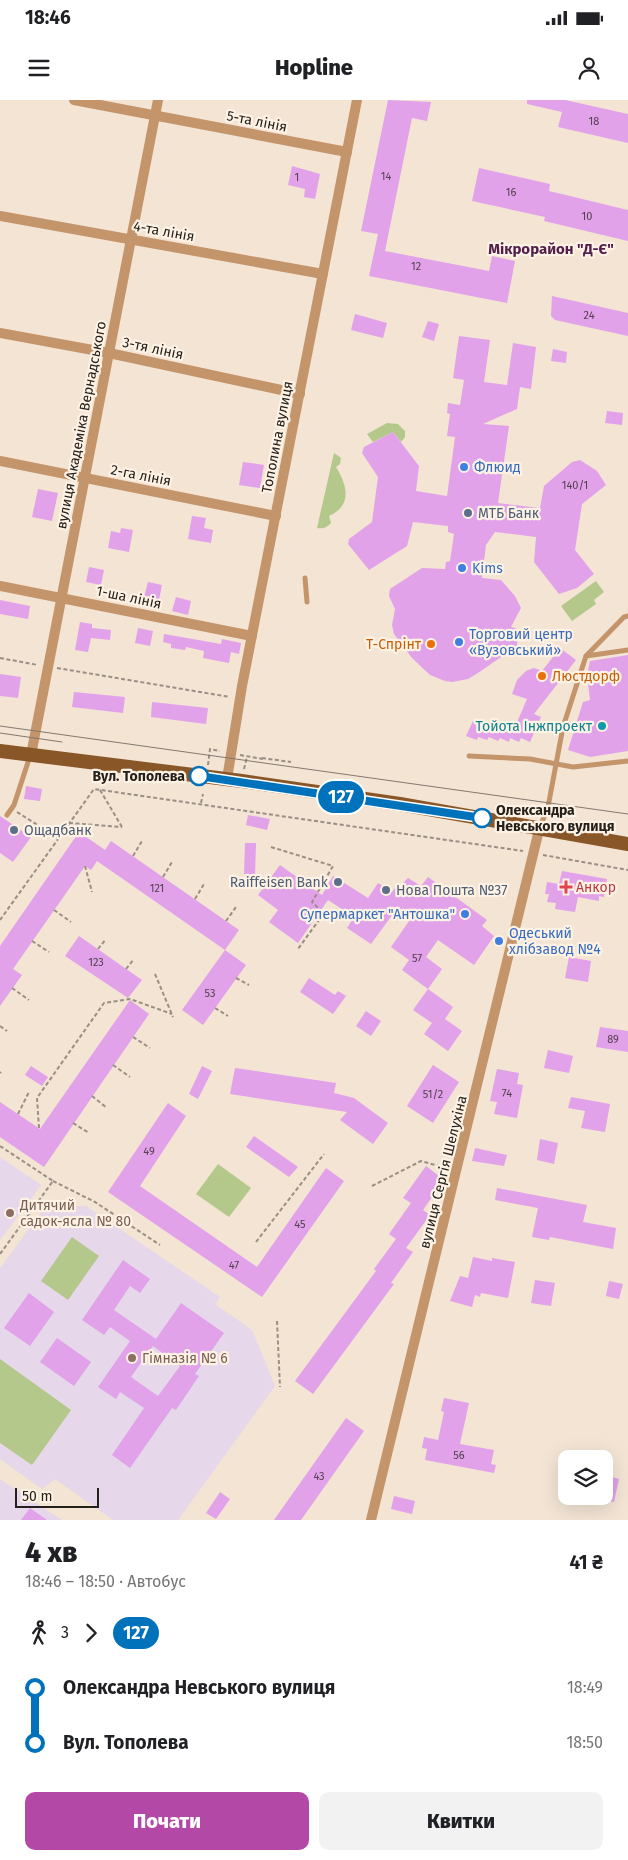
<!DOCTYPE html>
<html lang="uk">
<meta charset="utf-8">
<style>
:root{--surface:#fff;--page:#f2f2f2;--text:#202124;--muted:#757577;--accent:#b448a7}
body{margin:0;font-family:"Fira Sans",sans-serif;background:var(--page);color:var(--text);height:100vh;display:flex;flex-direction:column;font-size:19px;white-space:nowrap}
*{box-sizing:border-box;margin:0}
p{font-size:16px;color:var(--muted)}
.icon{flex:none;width:28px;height:28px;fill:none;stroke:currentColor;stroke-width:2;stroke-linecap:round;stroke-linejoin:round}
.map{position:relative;height:1420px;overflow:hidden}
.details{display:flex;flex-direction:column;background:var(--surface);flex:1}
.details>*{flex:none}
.badge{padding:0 10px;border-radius:16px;font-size:18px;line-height:32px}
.buttons{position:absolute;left:558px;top:1350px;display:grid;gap:10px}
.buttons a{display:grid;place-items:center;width:55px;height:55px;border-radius:10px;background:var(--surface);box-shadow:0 5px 20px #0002;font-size:25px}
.scale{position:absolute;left:15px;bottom:12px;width:84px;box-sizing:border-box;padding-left:5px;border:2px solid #25201a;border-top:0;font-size:14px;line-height:18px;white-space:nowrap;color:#25201a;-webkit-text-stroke:4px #fef2e5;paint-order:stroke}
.map>.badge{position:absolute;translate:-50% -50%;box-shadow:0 0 0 2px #fff}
.legs{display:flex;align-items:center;gap:8px;height:55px;padding:0 25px;font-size:16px}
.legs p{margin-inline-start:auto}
.summary{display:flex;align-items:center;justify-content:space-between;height:85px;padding:0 25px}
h1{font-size:28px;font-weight:800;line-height:38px}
.button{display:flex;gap:10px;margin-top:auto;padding:10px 25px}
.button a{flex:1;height:58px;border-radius:10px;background:var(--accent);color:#fff;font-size:20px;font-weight:800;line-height:58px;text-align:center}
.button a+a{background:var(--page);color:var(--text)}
ul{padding:0 25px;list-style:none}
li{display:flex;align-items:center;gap:18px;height:55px;font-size:19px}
li i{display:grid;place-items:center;width:8px;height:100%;margin:0 6px;background:currentColor}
li i::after{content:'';width:12px;height:12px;margin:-6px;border:4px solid;border-radius:50%;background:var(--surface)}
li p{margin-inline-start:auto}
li:first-child i{background:linear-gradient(#0000 50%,currentColor 0)}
li:last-child i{background:linear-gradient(currentColor 50%,#0000 0)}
.status{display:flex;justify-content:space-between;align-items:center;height:35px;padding:0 25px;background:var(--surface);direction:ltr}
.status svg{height:14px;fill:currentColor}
header{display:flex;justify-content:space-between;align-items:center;height:65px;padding:0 25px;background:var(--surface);font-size:22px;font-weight:800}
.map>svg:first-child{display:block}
.education{fill:#e6d7ea}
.green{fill:#b5c88b}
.building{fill:#e1a2ea;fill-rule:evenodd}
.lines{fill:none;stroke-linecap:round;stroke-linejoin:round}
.path{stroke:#9a8f84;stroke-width:2;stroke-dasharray:4 2.5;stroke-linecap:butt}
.service{stroke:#c4946b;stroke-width:5}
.minor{stroke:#c4946b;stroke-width:10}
.primary{stroke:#895627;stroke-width:14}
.tram{stroke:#83796e;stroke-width:1}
.line-1-casing{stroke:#fff;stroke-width:11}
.line-1{stroke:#0072bc;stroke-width:8}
.shop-dot{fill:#3f7fe0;stroke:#fef2e5;stroke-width:2}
.service-dot{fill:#5c6f8a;stroke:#fef2e5;stroke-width:2}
.food-dot{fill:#e8710a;stroke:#fef2e5;stroke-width:2}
.culture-dot{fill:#0f9aa8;stroke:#fef2e5;stroke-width:2}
.stop-1-dot{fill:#fff;stroke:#0072bc;stroke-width:2.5}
.health-dot{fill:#e0444e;stroke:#fef2e5;stroke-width:2}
.education-dot{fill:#8d6e63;stroke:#fef2e5;stroke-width:2}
.labels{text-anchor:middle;stroke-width:4.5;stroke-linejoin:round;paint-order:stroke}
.number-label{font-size:11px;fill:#54404e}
.street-label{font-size:14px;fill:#25201a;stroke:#fef2e5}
.shop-label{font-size:14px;fill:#366cbe;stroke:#fef2e5;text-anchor:start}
.service-label{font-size:14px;fill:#4e5e75;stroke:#fef2e5;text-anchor:start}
.food-label{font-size:14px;fill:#c56008;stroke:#fef2e5;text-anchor:end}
.culture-label{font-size:14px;fill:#0d838f;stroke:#fef2e5;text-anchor:end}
.stop-label{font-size:14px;font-weight:bold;fill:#25201a;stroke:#fef2e5;text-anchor:end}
.health-label{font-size:14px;fill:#be3a42;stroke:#fef2e5;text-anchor:start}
.education-label{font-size:14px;fill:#785e54;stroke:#fef2e5;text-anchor:start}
.neighbourhood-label{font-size:15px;font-weight:bold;fill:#511d4a;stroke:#fef2e5}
</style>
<div class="status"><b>18:46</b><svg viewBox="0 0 49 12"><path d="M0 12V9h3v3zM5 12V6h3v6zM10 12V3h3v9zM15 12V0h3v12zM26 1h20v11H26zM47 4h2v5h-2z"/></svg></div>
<header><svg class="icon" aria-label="menu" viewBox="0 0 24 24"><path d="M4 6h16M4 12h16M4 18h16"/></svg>Hopline<svg class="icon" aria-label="person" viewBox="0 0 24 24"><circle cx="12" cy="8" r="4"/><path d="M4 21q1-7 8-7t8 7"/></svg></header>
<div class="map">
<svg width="628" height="1420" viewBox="0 0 628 1420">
<rect width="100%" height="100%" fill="#f3e4d4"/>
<g class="education">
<polygon points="0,1057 41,1085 0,1140"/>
<polygon points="86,1106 220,1197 215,1204 252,1230 275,1286 178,1420 113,1420 55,1379 42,1389 0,1359 0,1168 45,1107"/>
<polygon points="0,1379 62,1420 0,1420"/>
</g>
<g class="green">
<polygon points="387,323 398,324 405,331 405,337 401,342 393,332 373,342 367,334"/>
<path d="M334,353L341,358L340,364L336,367C347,385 353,405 329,416L331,423C326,428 323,429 317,428Z"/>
<polygon points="596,481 604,492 594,500 596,504 572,521 561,506"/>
<polygon points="218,1064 251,1088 229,1117 196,1094"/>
<polygon points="72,1137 99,1156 68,1200 41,1181"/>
<polygon points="0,1259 71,1310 32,1365 0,1343"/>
</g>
<g class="building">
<polygon points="388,0 431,2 427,21 412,18 385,151 489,171 492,156 515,161 507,203 369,176 378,134 361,131"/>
<polygon points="527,0 565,0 628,14 628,43 558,27 562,12 527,4"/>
<polygon points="292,66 320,74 315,99 304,97 305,89 288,85"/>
<polygon points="479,68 550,84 549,91 628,110 628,141 544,121 545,117 472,101"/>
<polygon points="552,196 628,213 628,236 555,220 551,216"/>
<polygon points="355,214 387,223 383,238 351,230"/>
<polygon points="428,221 439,224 434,241 422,237"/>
<polygon points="459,236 490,240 484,282 507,285 513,243 536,247 531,289 520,287 517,309 483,324 509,326 498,403 540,408 544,386 572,362 580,360 597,371 606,385 582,404 575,450 594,474 577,488 559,494 534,462 536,437 495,432 486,445 482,478 501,480 515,496 521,508 511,527 518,529 517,546 478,573 468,579 452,582 445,581 430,575 412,558 394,534 392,525 395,509 389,496 390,489 422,468 445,469 446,462 450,461 454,434 448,432 448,426 413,422 407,446 369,470 348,444 349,439 372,422 378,377 362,353 364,347 393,332 419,366 416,391 447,396 455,337 447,336 450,314 447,313 448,303 460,305 464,280 453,278"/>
<polygon points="553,249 567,252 566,263 551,261"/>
<polygon points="607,311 623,313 622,325 605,323"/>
<polygon points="243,362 264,365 260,388 239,385"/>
<polygon points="38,389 58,393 52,421 32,417"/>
<polygon points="192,416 206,418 204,428 213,430 211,443 188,439"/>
<polygon points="121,428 133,430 129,452 108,448 111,431 120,433"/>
<polygon points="89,467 104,470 101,485 86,482"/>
<polygon points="148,482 162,485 159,500 144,497"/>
<polygon points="176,497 191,501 188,515 172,511"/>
<polygon points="0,500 30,506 28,519 0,514"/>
<polygon points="80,522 92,524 92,528 111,530 110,540 91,538 88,552 75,550"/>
<polygon points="138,528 153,531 150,546 135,543"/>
<polygon points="164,534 221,544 222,539 241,543 239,554 231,552 229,563 203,558 204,551 186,547 185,550 171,548 171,544 163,542"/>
<polygon points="560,548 576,560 534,614 541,617 530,642 521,638 519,642 510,638 509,642 500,638 498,641 489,637 487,640 478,637 477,640 466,636 473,621 483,625 485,622 493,626 495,623 504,627 506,623 515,627 527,599 512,594 517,580 526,571 534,568 542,571"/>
<polygon points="628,555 628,651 590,657 568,650 583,602 590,600 587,575 590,561"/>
<polygon points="0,574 21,577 18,598 0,596"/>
<polygon points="74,592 125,597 123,613 72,607"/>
<polygon points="152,602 208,608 206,624 151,617"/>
<polygon points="26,686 42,689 40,701 24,699"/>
<polygon points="248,715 270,719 267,730 246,725"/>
<polygon points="0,716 31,737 13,762 0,753"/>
<polygon points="79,732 105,750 111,741 239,830 225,850 97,761 91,770 85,766 13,869 22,875 0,906 0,846"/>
<polygon points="245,743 256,743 255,775 244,774"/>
<polygon points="280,765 322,795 333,776 368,798 378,783 392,792 398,784 401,785 408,778 421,786 428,777 487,820 482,826 494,836 474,865 438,840 426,857 442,869 428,889 402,870 409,860 391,847 409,821 395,811 371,844 347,828 354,817 328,800 298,843 269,822 278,810 258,795"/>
<polygon points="562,771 607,779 604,797 599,796 599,801 578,797 575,812 555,809 556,803 547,802 549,794 545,794 547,782 559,784"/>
<polygon points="79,836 142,880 128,898 65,856"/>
<polygon points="225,850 246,865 203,925 182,910"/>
<polygon points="569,857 591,861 588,882 565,878"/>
<polygon points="309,878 335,895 338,891 346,896 333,914 300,892"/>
<polygon points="428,889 453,907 445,919 462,931 448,951 424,934 432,923 413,910"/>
<polygon points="130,900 149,914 44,1067 0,1037 0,1002 40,1029"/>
<polygon points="366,911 381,921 371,936 356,926"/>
<polygon points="600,927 628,931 628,952 596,947"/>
<polygon points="548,950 573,956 569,973 544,968"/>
<polygon points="433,965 459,982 433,1023 407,1006"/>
<polygon points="31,966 48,977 42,986 25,975"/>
<polygon points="202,966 212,971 198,999 189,994"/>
<polygon points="235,968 336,983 334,993 354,998 388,1023 373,1044 340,1020 347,1012 230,994"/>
<polygon points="497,969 519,973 517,984 523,985 517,1018 494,1014 497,1002 490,1001"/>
<polygon points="571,997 610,1004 605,1032 581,1028 585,1011 568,1008"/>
<polygon points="168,1003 186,1016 140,1086 257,1167 326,1068 344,1081 262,1197 108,1092"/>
<polygon points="254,1036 298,1067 289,1077 246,1047"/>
<polygon points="540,1039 558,1043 554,1064 537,1060"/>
<polygon points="475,1048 507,1055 504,1066 472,1061"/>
<polygon points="426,1066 444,1080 423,1110 430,1115 406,1148 413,1152 391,1183 394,1184 313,1294 295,1281 376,1171 374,1169 396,1139 389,1134 411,1103 403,1098"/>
<polygon points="497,1088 587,1105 583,1122 616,1128 613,1149 550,1137 549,1140 532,1137 538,1108 495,1100"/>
<polygon points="473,1157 492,1161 492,1158 515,1162 508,1198 481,1193 480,1197 475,1195 472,1207 450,1201 460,1176 468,1178"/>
<path d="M123,1160L150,1179L140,1193L130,1186L114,1210L156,1239L181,1203L224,1233L195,1274L199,1276L176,1310L172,1308L130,1368L112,1355L144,1308L120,1292L116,1299L98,1287L130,1241L110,1227L104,1235L82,1220ZM153,1246L180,1266L158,1296L131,1277Z"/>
<polygon points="535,1180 555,1183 551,1206 531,1203"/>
<polygon points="609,1181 623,1184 619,1199 606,1196"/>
<polygon points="29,1193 54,1212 30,1246 4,1228"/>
<polygon points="57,1238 91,1262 74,1286 40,1262"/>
<polygon points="444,1298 469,1303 460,1344 494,1350 491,1364 496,1365 494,1373 425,1360 427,1349 422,1348 424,1337 438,1340 444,1312 441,1311"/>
<polygon points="346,1318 364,1331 301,1420 274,1420"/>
<polygon points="604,1375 619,1379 614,1402 604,1400"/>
<polygon points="220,1392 230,1399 216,1419 206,1413"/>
<polygon points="394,1396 415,1401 412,1414 391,1409"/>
<polygon points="30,1408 47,1420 21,1420"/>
</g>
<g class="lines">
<g class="path">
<polyline points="0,558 38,565"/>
<polyline points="57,568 230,597"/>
<polyline points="240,655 263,659"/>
<polyline points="262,658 291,662"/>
<polyline points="208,665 210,649 220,651"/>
<polyline points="244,669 247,657"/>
<polyline points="100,690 122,727"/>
<polyline points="201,703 203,694"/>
<polyline points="17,712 58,738"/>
<polyline points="69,723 122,727"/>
<polyline points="271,747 333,766 312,802 324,813 298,849"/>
<polyline points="543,755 628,770"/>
<polyline points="133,756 142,741"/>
<polyline points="85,766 92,792"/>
<polyline points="163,777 172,762"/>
<polyline points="195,799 204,784"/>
<polyline points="54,810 71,822"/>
<polyline points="0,820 94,689 523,751"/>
<polyline points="226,821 236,807"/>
<polyline points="32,841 49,852"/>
<polyline points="98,849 106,839"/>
<polyline points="126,869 134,859"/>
<polyline points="155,874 173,917"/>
<polyline points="236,878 249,885"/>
<polyline points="12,888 29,900"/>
<polyline points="215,908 228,916"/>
<polyline points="0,926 7,931"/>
<polyline points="133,937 150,948"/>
<polyline points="113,965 130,977"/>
<polyline points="0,973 1,972"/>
<polyline points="92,996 107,1008"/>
<polyline points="18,1014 29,992"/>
<polyline points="73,1023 89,1033"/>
<polyline points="39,1028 37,998 104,903 130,899 172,914"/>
<polyline points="0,1046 53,1081 0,1154"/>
<polyline points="53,1081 95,1102 160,1145"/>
<polyline points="372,1086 421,1061 446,1068"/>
<polyline points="256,1142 324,1054"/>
<polyline points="277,1221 280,1287"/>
</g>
<g class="service">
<polyline points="305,478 307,502"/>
<polyline points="586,556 628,550"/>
<polyline points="469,656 530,659 573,667 628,661"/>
<polyline points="7,715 14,705 30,656"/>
<polyline points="540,727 548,707 563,627 586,556 624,517 628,516"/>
</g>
<g class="minor">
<polyline points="74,0 347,52"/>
<polyline points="0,116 323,174"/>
<polyline points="0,233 109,253 300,294"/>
<polyline points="0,361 276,416"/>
<polyline points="0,486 252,536"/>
<polyline points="31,655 158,0"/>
<polyline points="227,679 242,586 357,0"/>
<polyline points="371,1420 539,730"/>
</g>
<polyline class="primary" points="0,651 242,681 400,704 628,744"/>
<g class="tram">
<polyline points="0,626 628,714"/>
<polyline points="0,633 62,642"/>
</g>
</g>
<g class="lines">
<defs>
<polyline id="line-1" points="199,676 482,718"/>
</defs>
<use href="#line-1" class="line-1-casing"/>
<use href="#line-1" class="line-1"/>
</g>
<g class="shop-dot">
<circle cx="464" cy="367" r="5"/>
<circle cx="462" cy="468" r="5"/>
<circle cx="459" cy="542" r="5"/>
<circle cx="465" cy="814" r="5"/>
<circle cx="499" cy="841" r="5"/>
</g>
<g class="service-dot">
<circle cx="468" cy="413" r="5"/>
<circle cx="14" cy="730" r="5"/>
<circle cx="338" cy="782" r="5"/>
<circle cx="386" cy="790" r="5"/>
</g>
<g class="food-dot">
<circle cx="431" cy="544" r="5"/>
<circle cx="542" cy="576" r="5"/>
</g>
<circle class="culture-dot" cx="602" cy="626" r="5"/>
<g class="stop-1-dot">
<circle cx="199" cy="676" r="9"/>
<circle cx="482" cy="718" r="9"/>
</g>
<path class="health-dot" d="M563.5 779.5h5v5h5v5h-5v5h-5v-5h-5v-5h5z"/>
<g class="education-dot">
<circle cx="10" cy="1113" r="5"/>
<circle cx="132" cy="1258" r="5"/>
</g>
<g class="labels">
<g class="number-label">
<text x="594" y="25">18</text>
<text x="386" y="80">14</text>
<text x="297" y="81">1</text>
<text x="511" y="96">16</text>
<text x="587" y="120">10</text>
<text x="416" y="170">12</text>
<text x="589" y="219">24</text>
<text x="575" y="389">140/1</text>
<text x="157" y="792">121</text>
<text x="417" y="862">57</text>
<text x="96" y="866">123</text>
<text x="210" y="897">53</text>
<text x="613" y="943">89</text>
<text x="507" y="997">74</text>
<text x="433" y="998">51/2</text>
<text x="149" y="1055">49</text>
<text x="300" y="1128">45</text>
<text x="234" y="1169">47</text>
<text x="459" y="1359">56</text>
<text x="319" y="1380">43</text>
</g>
<g class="street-label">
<text transform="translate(257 21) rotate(11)" y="5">5-та лінія</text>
<text transform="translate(164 131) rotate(10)" y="5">4-та лінія</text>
<text transform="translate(153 248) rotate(12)" y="5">3-тя лінія</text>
<text transform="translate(81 325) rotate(-79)" y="5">вулиця Академіка Вернадського</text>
<text transform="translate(277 337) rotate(-79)" y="5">Тополина вулиця</text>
<text transform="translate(141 375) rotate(11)" y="5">2-га лінія</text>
<text transform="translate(129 497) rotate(12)" y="5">1-ша лінія</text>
<text transform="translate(443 1072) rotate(-76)" y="5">вулиця Сергія Шелухіна</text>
</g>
<g class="shop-label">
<text x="474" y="372">Флюид</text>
<text x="472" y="473">Kims</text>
<text x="469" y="539">Торговий центр<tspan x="469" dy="16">«Вузовський»</tspan></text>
<text x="455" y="819" text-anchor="end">Супермаркет "Антошка"</text>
<text x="509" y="838">Одеський<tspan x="509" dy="16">хлібзавод №4</tspan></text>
</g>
<g class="service-label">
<text x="478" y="418">МТБ Банк</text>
<text x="24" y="735">Ощадбанк</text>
<text x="328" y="787" text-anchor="end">Raiffeisen Bank</text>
<text x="396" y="795">Нова Пошта №37</text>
</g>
<g class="food-label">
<text x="421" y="549">Т-Спрінт</text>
<text x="552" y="581" text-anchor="start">Люстдорф</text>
</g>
<g class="culture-label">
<text x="592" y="631">Тойота Інжпроект</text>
</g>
<g class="stop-label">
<text x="185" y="681">Вул. Тополева</text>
<text x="496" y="715" text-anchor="start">Олександра<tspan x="496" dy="16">Невського вулиця</tspan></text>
</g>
<g class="health-label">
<text x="576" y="792">Анкор</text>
</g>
<g class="education-label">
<text x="20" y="1110">Дитячий<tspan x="20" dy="16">садок-ясла № 80</tspan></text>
<text x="142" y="1263">Гімназія № 6</text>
</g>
<g class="neighbourhood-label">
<text x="551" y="154">Мікрорайон "Д-Є"</text>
</g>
</g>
</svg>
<div class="buttons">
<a><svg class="icon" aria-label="layers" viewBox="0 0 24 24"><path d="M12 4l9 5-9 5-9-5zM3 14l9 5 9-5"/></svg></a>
</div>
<div class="scale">50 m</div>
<b class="badge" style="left:341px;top:697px;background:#0072bc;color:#fff">127</b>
</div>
<section class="details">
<div class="summary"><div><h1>4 хв</h1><p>18:46 – 18:50 · Автобус</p></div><b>41 ₴</b></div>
<div class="legs"><svg class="icon" aria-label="walk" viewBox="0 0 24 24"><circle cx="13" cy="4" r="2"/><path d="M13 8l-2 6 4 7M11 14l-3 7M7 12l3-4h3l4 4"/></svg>3<svg class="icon" aria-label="forward" viewBox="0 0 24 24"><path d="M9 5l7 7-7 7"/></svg><b class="badge" style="background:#0072bc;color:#fff">127</b></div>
<ul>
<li><i style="color:#0072bc"></i><b>Олександра Невського вулиця</b><p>18:49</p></li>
<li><i style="color:#0072bc"></i><b>Вул. Тополева</b><p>18:50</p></li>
</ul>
<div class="button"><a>Почати</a><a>Квитки</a></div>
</section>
